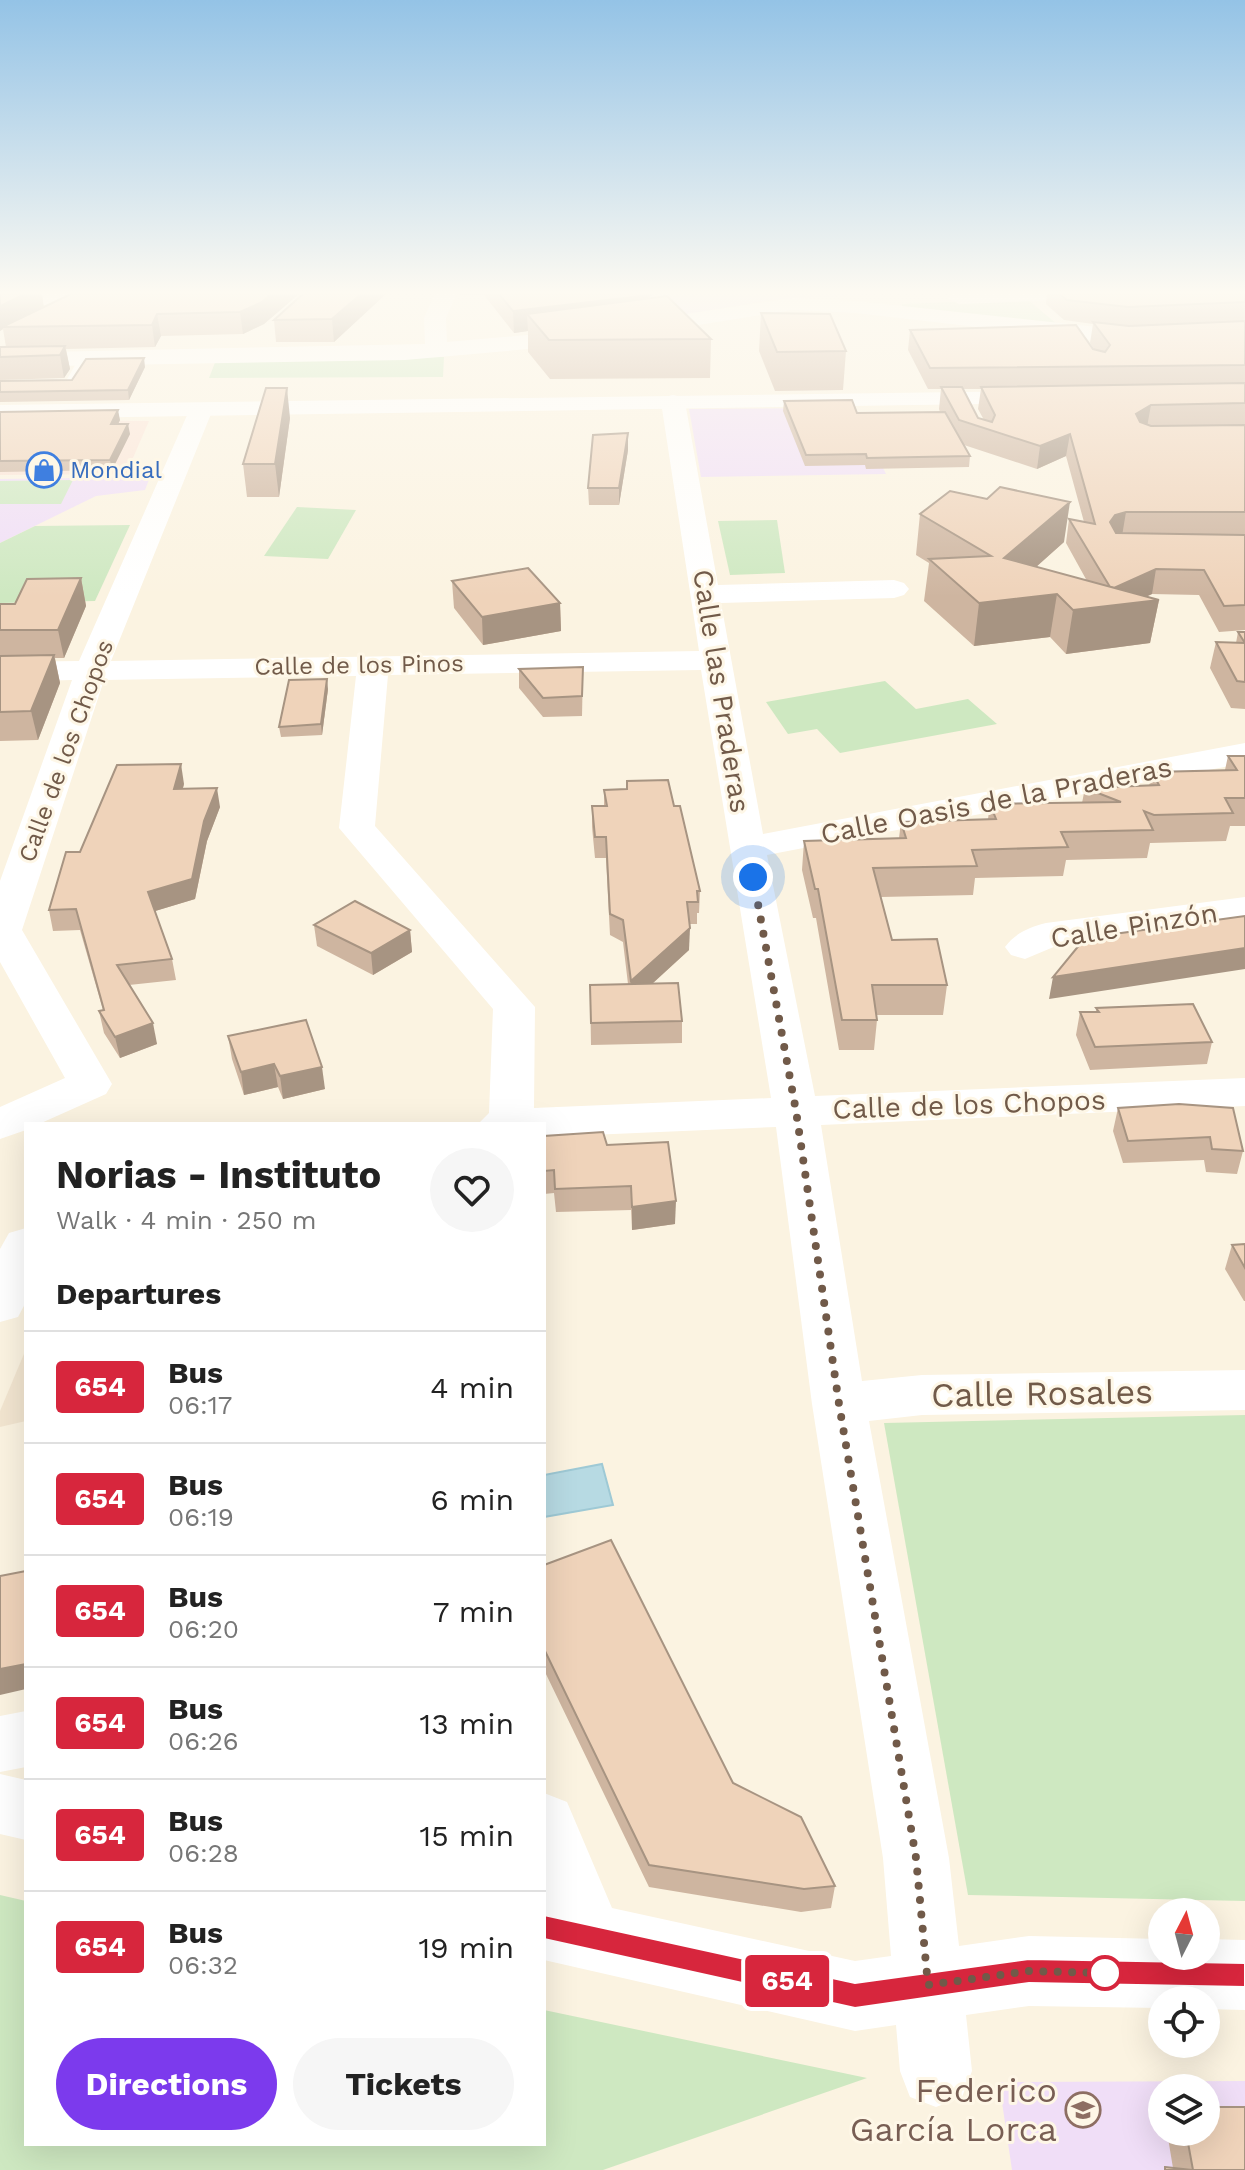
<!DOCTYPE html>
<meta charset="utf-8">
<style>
:root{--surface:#fff;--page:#f6f6f6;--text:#222;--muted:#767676;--line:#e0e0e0;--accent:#7c3aed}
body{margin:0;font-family:"Work Sans",sans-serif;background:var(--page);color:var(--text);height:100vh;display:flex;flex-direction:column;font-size:30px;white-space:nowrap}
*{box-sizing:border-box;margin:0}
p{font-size:26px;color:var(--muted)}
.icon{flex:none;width:44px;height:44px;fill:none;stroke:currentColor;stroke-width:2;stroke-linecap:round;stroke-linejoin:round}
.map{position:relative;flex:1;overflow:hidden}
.details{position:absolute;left:24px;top:1122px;width:522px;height:1024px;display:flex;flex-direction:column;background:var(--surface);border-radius:0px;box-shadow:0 8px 32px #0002}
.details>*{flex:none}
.badge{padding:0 16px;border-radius:6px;font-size:28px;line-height:52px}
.needle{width:52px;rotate:6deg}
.fabs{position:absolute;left:1148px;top:1898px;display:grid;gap:16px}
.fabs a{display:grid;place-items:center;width:72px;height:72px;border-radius:50%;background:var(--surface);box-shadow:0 8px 32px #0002;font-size:40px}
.you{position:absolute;width:40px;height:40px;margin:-20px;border:6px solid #fff;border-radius:50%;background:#1a73e8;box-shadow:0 0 0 12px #1a73e833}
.map>.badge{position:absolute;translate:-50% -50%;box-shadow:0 0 0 4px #fff}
h2{padding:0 32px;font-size:30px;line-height:72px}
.round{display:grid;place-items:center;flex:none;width:84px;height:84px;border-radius:42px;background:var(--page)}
.overview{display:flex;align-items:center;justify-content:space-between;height:136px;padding:0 32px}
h1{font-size:38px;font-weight:700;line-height:60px}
.button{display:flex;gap:16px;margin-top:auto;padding:16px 32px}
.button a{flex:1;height:92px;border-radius:48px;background:var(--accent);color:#fff;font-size:32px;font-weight:700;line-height:92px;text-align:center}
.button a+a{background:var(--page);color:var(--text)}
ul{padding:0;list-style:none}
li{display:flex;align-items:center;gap:24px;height:112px;padding:0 32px;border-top:2px solid var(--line)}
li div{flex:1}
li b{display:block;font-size:30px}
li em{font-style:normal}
li .badge{min-width:88px;font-weight:700;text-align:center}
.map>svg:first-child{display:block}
.residential{fill:#f2e5d0}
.commercial{fill:#fbe3d5}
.education{fill:#f0def7;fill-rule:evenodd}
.green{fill:#cee8c1}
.water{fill:#b7dae3;stroke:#9ec9d5;stroke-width:2}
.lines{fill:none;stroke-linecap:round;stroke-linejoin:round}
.lane{fill:#fff;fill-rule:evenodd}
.street{fill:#fff;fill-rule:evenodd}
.secondary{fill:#fff;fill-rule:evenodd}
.wall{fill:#ceb5a0;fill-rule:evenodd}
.shaded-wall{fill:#a79482}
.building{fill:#efd3ba;stroke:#a79482;stroke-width:2}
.line{fill:#d7263d;stroke:#fff;stroke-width:2}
.walk{stroke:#715a49;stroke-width:8;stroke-dasharray:0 14.4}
.stop-dot{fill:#fff;stroke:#d7263d;stroke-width:4}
.labels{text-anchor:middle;stroke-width:6;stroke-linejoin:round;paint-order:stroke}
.far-shop-label{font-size:24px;fill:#366cbe;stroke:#fef7e7;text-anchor:start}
.far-street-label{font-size:24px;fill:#715a49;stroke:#fef7e7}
.street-label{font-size:28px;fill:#715a49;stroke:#fef7e7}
.near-street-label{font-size:34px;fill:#715a49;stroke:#fef7e7}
.near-education-label{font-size:34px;fill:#785e54;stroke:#fef7e7;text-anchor:end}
</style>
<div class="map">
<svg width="1245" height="2170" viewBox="0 0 1245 2170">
<rect width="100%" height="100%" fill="#fbf3e1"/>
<polygon class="residential" points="26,1349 26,1421 0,1427 0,1411"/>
<polygon class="commercial" points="0,420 149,421 126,474 0,475"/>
<g class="education">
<polygon points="640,293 896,293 772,300 681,315"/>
<polygon points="855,408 886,474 701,477 689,409"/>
<polygon points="150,477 145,490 96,496 0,543 0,479"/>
<path d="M1245,2081V2170H1012L999,2082ZM1162,2088H1206V2132H1162Z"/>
</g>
<g class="green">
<polygon points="1027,299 1058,325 902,308 902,304"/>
<polygon points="444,357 443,377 209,378 216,360"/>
<polygon points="73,480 61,504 0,504 0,481"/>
<polygon points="297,507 356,510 328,559 264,556"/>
<polygon points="777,520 785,573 730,575 718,521"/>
<polygon points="130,525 95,601 0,603 0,543 35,526"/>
<polygon points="885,681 916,709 968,699 997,724 840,753 817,729 788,734 766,702"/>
<polygon points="1245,1415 1245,1901 968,1895 884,1423"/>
<polygon points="0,1895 26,1901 26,2144 544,2144 544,2010 867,2078 603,2170 0,2170"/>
</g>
<polygon class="water" points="602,1464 613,1505 544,1517 544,1475"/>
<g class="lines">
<polygon class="lane" points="82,359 88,362 74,387 0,390 0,382 66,381 78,360"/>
<g class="street">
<polygon points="0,293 86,293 96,299 85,305 0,305"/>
<polygon points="435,293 457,293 446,318 447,342 573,331 793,298 856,301 1125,330 1245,325 1245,339 1125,344 856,313 793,310 573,345 405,360 0,367 0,353 425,344 424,318"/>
<polygon points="1102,293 1091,299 959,304 948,298 954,293"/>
<path d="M673,395L682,397L685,402L718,585L894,580L904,583L909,589L904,595L894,598L721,603L763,834L1245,743V763L767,855L815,1096L1245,1078V1106L821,1125L862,1381L922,1375L1245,1370V1410L922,1415L869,1421L949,1858L959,1946L1029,1936L1162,1939V1956H1206V1939L1245,1940V2010L1206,2009V2000H1162V2008L1029,2006L966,2015L972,2071L962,2097L936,2107L910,2097L900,2071L896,2025L855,2031L544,1960V1793L567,1802L612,1908L855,1961L891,1956L883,1858L812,1404L776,1127L544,1137V1124H478L489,1113L493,1009L339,828L356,676L104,680L22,930L112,1084L106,1094L39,1124H26V1130L0,1139V1107L65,1078L0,962V881L72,680L0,682V662L79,661L192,404H210L213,409L111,661L699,651L661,402L664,397ZM701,670L771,1098L534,1108L535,1007L375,826L388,675Z"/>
<path d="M1245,897V921L1056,946L1025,959L1011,955L1005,947C1015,933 1030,927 1046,923Z"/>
<polygon points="26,1228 26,1302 18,1317 0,1322 0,1249 9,1233"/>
<polygon points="26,1711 26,1767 0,1772 0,1716"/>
<polygon points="0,1774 26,1780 26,1840 0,1834"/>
</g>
<polygon class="secondary" points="1038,391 1047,393 1050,398 1047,403 0,419 0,405"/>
</g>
<g class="wall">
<polygon points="0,293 44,307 73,293 300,293 264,324 243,334 161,336 155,347 66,349 70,369 64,378 0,380 0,347 6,347 3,329 0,331"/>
<polygon points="304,293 387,293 334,342 276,342 274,320"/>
<polygon points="459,293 648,293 650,295 650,298 711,339 710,378 550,379 528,352 528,331 514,333 484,295 460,295"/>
<path d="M1047,293H1245V630L1219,632L1199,595L1152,594L1146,597L1159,600L1150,643L1066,654L1050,637L974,646L924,601L929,563L916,555L920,514L1064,542L1036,567L1087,581L1066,543L1069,519L1084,522L1066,456L1037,469L964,445L970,456L969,467L866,469L865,465L805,466L783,411L784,401L857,413L940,412L939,409L941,389H928L908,350L910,330L1094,349L1090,343L1093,324L1064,320L1046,304ZM963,389H981L978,409L984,420L978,418Z"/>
<polygon points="761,313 846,351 843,390 775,391 759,351"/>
<polygon points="145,367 129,400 0,402 0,381 72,380"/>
<polygon points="0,412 120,420 118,424 130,434 112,470 0,472"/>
<polygon points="290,418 279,497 247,497 243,464"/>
<polygon points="628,433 628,450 619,505 589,505 588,488"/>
<polygon points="81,578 86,606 64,658 55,658 60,683 38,740 0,741 0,604 15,604"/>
<polygon points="452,581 560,603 561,631 483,645 454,608"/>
<polygon points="1238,632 1245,632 1245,709 1231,708 1210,668 1216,642 1236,643"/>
<polygon points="583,667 582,716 543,717 519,688 519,669"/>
<polygon points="328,689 322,735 281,737 279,727"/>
<polygon points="1228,756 1245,756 1245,826 1230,826 1226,841 1150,843 1147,858 1066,860 1063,876 975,878 973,895 881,897 892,940 947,985 943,1015 877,1015 877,1020 874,1050 839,1050 816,918 813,918 802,870 804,841 899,838 901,822 988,819 990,804 1082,803 1085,788 1149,786 1152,772 1225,770"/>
<polygon points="627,781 674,806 700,891 699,913 697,913 697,924 689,924 689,950 652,984 682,1021 682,1043 591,1045 590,985 628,984 623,942 610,935 606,858 595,858 592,827 592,806 604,806 604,790 627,789"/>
<polygon points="184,784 183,788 220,807 207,841 195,899 155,911 172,959 176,980 129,985 157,1044 120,1058 104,1033 99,1011 103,1010 80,930 53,931 49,910 80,852"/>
<polygon points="314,925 410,930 412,952 373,975 317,946"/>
<polygon points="1096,1008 1212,1042 1207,1064 1090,1070 1076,1035 1080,1012 1096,1012"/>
<polygon points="228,1036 325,1089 283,1099 278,1087 244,1095 232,1059"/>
<polygon points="1179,1104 1243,1151 1237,1174 1206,1172 1204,1160 1123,1163 1113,1131 1118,1108"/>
<polygon points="544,1136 607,1145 675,1224 632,1230 631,1210 556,1212 554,1193 544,1194"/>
<polygon points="1245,1244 1245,1301 1244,1301 1225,1269 1232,1245"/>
<polygon points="544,1565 733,1783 835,1886 831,1908 801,1912 649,1887 544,1670"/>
<polygon points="1170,2132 1206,2132 1245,2170 1164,2170 1165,2167 1173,2168 1168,2138"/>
</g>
<g class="shaded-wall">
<polygon points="27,293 42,293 44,308 2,327 3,329 0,331 0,306"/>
<polygon points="272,293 300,293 264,324 243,334 240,312"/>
<polygon points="362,293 387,293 334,342 332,319"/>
<polygon points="650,295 649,316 527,314 528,331 514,333 513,311"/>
<polygon points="157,314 161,336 155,347 152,325"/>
<polygon points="65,346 70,369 64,378 60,355"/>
<polygon points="144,358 145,367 129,400 128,390"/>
<polygon points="287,388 290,418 279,497 275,464"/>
<polygon points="1151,405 1147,427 1132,436 1136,414"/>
<polygon points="118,410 120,420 113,434 111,424"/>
<polygon points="128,424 130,434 112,470 110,460"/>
<polygon points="628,433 628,450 619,505 619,488"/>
<polygon points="1070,434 1066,456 1037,469 1040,446"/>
<polygon points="1070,502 1064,542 999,600 1004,558"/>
<polygon points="1126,512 1122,536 1111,539 1110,522 1115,515"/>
<polygon points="1156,569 1152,594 1131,603 1159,600 1150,643 1066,654 1073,610 1111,589"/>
<polygon points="81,578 86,606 64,658 58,630"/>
<polygon points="1057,594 1050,637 974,646 979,603"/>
<polygon points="560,603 561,631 483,645 482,617"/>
<polygon points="54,655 60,683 38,740 31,711"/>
<polygon points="327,679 328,689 322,735 321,724"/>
<polygon points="181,764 184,784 177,808 174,789"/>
<polygon points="217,788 220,807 207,841 195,899 152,912 148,892 204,821"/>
<polygon points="690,928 689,950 631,1003 631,981"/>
<polygon points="410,930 412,952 373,975 371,953"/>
<polygon points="1245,948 1245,969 1049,999 1053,977"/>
<polygon points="153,1023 157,1044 120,1058 115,1037"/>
<polygon points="274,1064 278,1087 244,1095 241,1072"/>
<polygon points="322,1067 325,1089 283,1099 280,1076"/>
<polygon points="676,1201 675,1224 632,1230 632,1207"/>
<polygon points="26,1664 26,1689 0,1695 0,1669"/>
</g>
<g class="building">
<polygon points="0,293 27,293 0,306"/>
<polygon points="73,293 272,293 262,302 240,312 157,314 152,325 2,327"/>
<polygon points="304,293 362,293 332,319 274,320"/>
<polygon points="498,293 648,293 650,295 513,311"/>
<polygon points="1058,293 1245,293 1245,302 1128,307 1067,300"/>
<polygon points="667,296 711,339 549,340 527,314"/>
<polygon points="761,313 830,314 846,351 777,352"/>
<polygon points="1245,321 1245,365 930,368 910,330 1076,325 1093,349 1105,352 1110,345 1093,322 1129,326"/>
<polygon points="65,346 60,355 0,357 0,347"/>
<polygon points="144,358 128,390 0,392 0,381 72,380 86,359"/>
<polygon points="1245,383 1245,403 1151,405 1136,414 1140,422 1151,426 1245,425 1245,512 1126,512 1115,515 1110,522 1116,533 1245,535 1245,605 1224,606 1204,570 1156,569 1114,588 1110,587 1069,519 1095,524 1070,434 1040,446 959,420 941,387 962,387 978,418 992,422 995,415 981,387"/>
<polygon points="266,388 287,388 275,464 243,464"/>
<polygon points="852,400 857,413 945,412 970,456 867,458 866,454 806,455 784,401"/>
<polygon points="118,410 111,424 128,424 110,460 0,461 0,412"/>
<polygon points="628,433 619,488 588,488 593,435"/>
<polygon points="1000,487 1070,502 1004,558 1159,600 1073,610 1057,594 979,603 929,559 991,556 920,514 950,491 987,499"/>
<polygon points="528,568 560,603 482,617 452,581"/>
<polygon points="81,578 58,630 0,630 0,604 15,604 27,579"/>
<polygon points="1238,632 1245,632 1245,682 1237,681 1216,642 1245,643"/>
<polygon points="54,655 31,711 0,712 0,656"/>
<polygon points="583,667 582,696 543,698 519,669"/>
<polygon points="327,679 321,724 279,727 289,680"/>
<polygon points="1228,756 1245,756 1245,798 1225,798 1233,813 1154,815 1144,811 1153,830 1061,832 1068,847 972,850 977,866 873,868 892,940 937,939 947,985 872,985 877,1020 842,1020 818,889 815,889 804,841 906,838 901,822 996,819 990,804 1121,802 1085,788 1159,785 1152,772 1237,770"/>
<polygon points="181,764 174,789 217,788 204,821 192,879 148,892 172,959 117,965 153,1023 115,1037 99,1011 104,1010 76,909 49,910 66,852 80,852 117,765"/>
<polygon points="668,780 674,806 680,806 700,891 697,891 698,902 687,902 690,928 631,981 623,920 610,914 606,837 595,837 592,806 607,806 604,790 627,789 627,781"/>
<polygon points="355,901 410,930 371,953 314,925"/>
<polygon points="1245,916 1245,948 1053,977 1085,938"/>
<polygon points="678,983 682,1021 591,1023 590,985"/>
<polygon points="1193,1004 1212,1042 1095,1047 1080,1012 1099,1012 1096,1008"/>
<polygon points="306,1020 322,1067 280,1076 274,1064 241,1072 228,1036"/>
<polygon points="1179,1104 1233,1108 1243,1151 1212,1149 1210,1137 1128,1141 1118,1108"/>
<polygon points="603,1132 607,1145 668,1142 676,1201 632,1207 631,1186 555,1189 554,1170 544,1171 544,1136"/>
<polygon points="1245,1244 1245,1268 1232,1245"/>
<polygon points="611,1540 733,1783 801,1817 835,1886 804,1889 649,1865 544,1649 544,1565"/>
<polygon points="26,1571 26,1664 0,1669 0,1576"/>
<polygon points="1206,2107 1245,2107 1245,2170 1193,2170 1186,2132 1206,2132"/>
<polygon points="1165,2167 1192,2170 1165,2170"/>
</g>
<linearGradient id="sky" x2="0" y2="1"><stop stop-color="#94c3e6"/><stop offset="0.49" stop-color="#fdfaf2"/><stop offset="1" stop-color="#fdfaf2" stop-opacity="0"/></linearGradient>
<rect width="1245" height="597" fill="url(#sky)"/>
<polygon class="line" points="544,1915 855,1983 1029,1959 1245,1963 1245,1987 1029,1983 855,2008 544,1939 535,1936 532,1927 535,1919"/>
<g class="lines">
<polyline class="walk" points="753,877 796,1111 839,1404 916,1858 928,1985 1029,1971 1105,1973"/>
</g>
<defs>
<symbol id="shop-ring" viewBox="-11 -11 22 22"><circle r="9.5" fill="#fef7e7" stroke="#3f7fe0" stroke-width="1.5"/><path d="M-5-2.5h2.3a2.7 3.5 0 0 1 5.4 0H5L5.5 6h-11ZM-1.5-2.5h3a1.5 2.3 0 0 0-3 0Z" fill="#3f7fe0"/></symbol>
<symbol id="school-ring" viewBox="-11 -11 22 22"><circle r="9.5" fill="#fef7e7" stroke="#8d6e63" stroke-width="1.5"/><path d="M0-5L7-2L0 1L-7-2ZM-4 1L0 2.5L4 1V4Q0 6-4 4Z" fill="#8d6e63"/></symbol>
</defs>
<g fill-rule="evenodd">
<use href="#shop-ring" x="24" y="450" width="40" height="40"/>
<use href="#school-ring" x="1063" y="2090" width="40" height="40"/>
</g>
<circle class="stop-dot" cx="1105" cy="1973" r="16"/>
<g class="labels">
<g class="far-shop-label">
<text x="70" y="478">Mondial</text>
</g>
<g class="far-street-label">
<text transform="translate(359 665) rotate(-1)" y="8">Calle de los Pinos</text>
<text transform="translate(66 751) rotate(-70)" y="8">Calle de los Chopos</text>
</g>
<g class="street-label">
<text transform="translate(722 691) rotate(81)" y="10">Calle las Praderas</text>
<text transform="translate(996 800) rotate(-11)" y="10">Calle Oasis de la Praderas</text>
<text transform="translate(1134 925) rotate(-9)" y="10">Calle Pinzón</text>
<text transform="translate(969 1104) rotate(-2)" y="10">Calle de los Chopos</text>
</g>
<g class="near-street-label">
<text transform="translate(1042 1393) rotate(-1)" y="12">Calle Rosales</text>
</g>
<g class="near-education-label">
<text x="1057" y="2102">Federico<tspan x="1057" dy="39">García Lorca</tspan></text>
</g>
</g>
</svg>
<div class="fabs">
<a><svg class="needle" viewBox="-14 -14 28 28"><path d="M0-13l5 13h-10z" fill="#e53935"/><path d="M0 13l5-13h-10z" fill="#767676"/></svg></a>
<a><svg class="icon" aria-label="locate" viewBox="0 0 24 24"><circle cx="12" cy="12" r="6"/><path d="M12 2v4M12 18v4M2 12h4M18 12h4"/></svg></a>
<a><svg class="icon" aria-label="layers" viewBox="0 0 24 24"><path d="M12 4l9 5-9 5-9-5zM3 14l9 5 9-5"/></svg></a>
</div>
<div class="you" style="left:753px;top:877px"></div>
<b class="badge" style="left:787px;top:1981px;background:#d7263d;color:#fff">654</b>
<section class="details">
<div class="overview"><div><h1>Norias - Instituto</h1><p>Walk · 4 min · 250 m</p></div><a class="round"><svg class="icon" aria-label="heart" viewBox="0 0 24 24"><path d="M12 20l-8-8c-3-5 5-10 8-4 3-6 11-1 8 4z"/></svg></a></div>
<h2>Departures</h2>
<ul>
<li><span class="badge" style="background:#d7263d;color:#fff">654</span><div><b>Bus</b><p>06:17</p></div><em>4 min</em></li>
<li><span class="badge" style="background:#d7263d;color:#fff">654</span><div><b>Bus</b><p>06:19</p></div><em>6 min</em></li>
<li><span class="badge" style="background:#d7263d;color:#fff">654</span><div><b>Bus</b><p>06:20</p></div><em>7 min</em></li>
<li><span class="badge" style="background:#d7263d;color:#fff">654</span><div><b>Bus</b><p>06:26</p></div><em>13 min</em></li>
<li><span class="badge" style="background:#d7263d;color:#fff">654</span><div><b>Bus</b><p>06:28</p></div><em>15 min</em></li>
<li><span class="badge" style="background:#d7263d;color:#fff">654</span><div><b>Bus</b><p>06:32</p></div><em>19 min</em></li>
</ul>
<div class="button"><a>Directions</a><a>Tickets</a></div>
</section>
</div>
